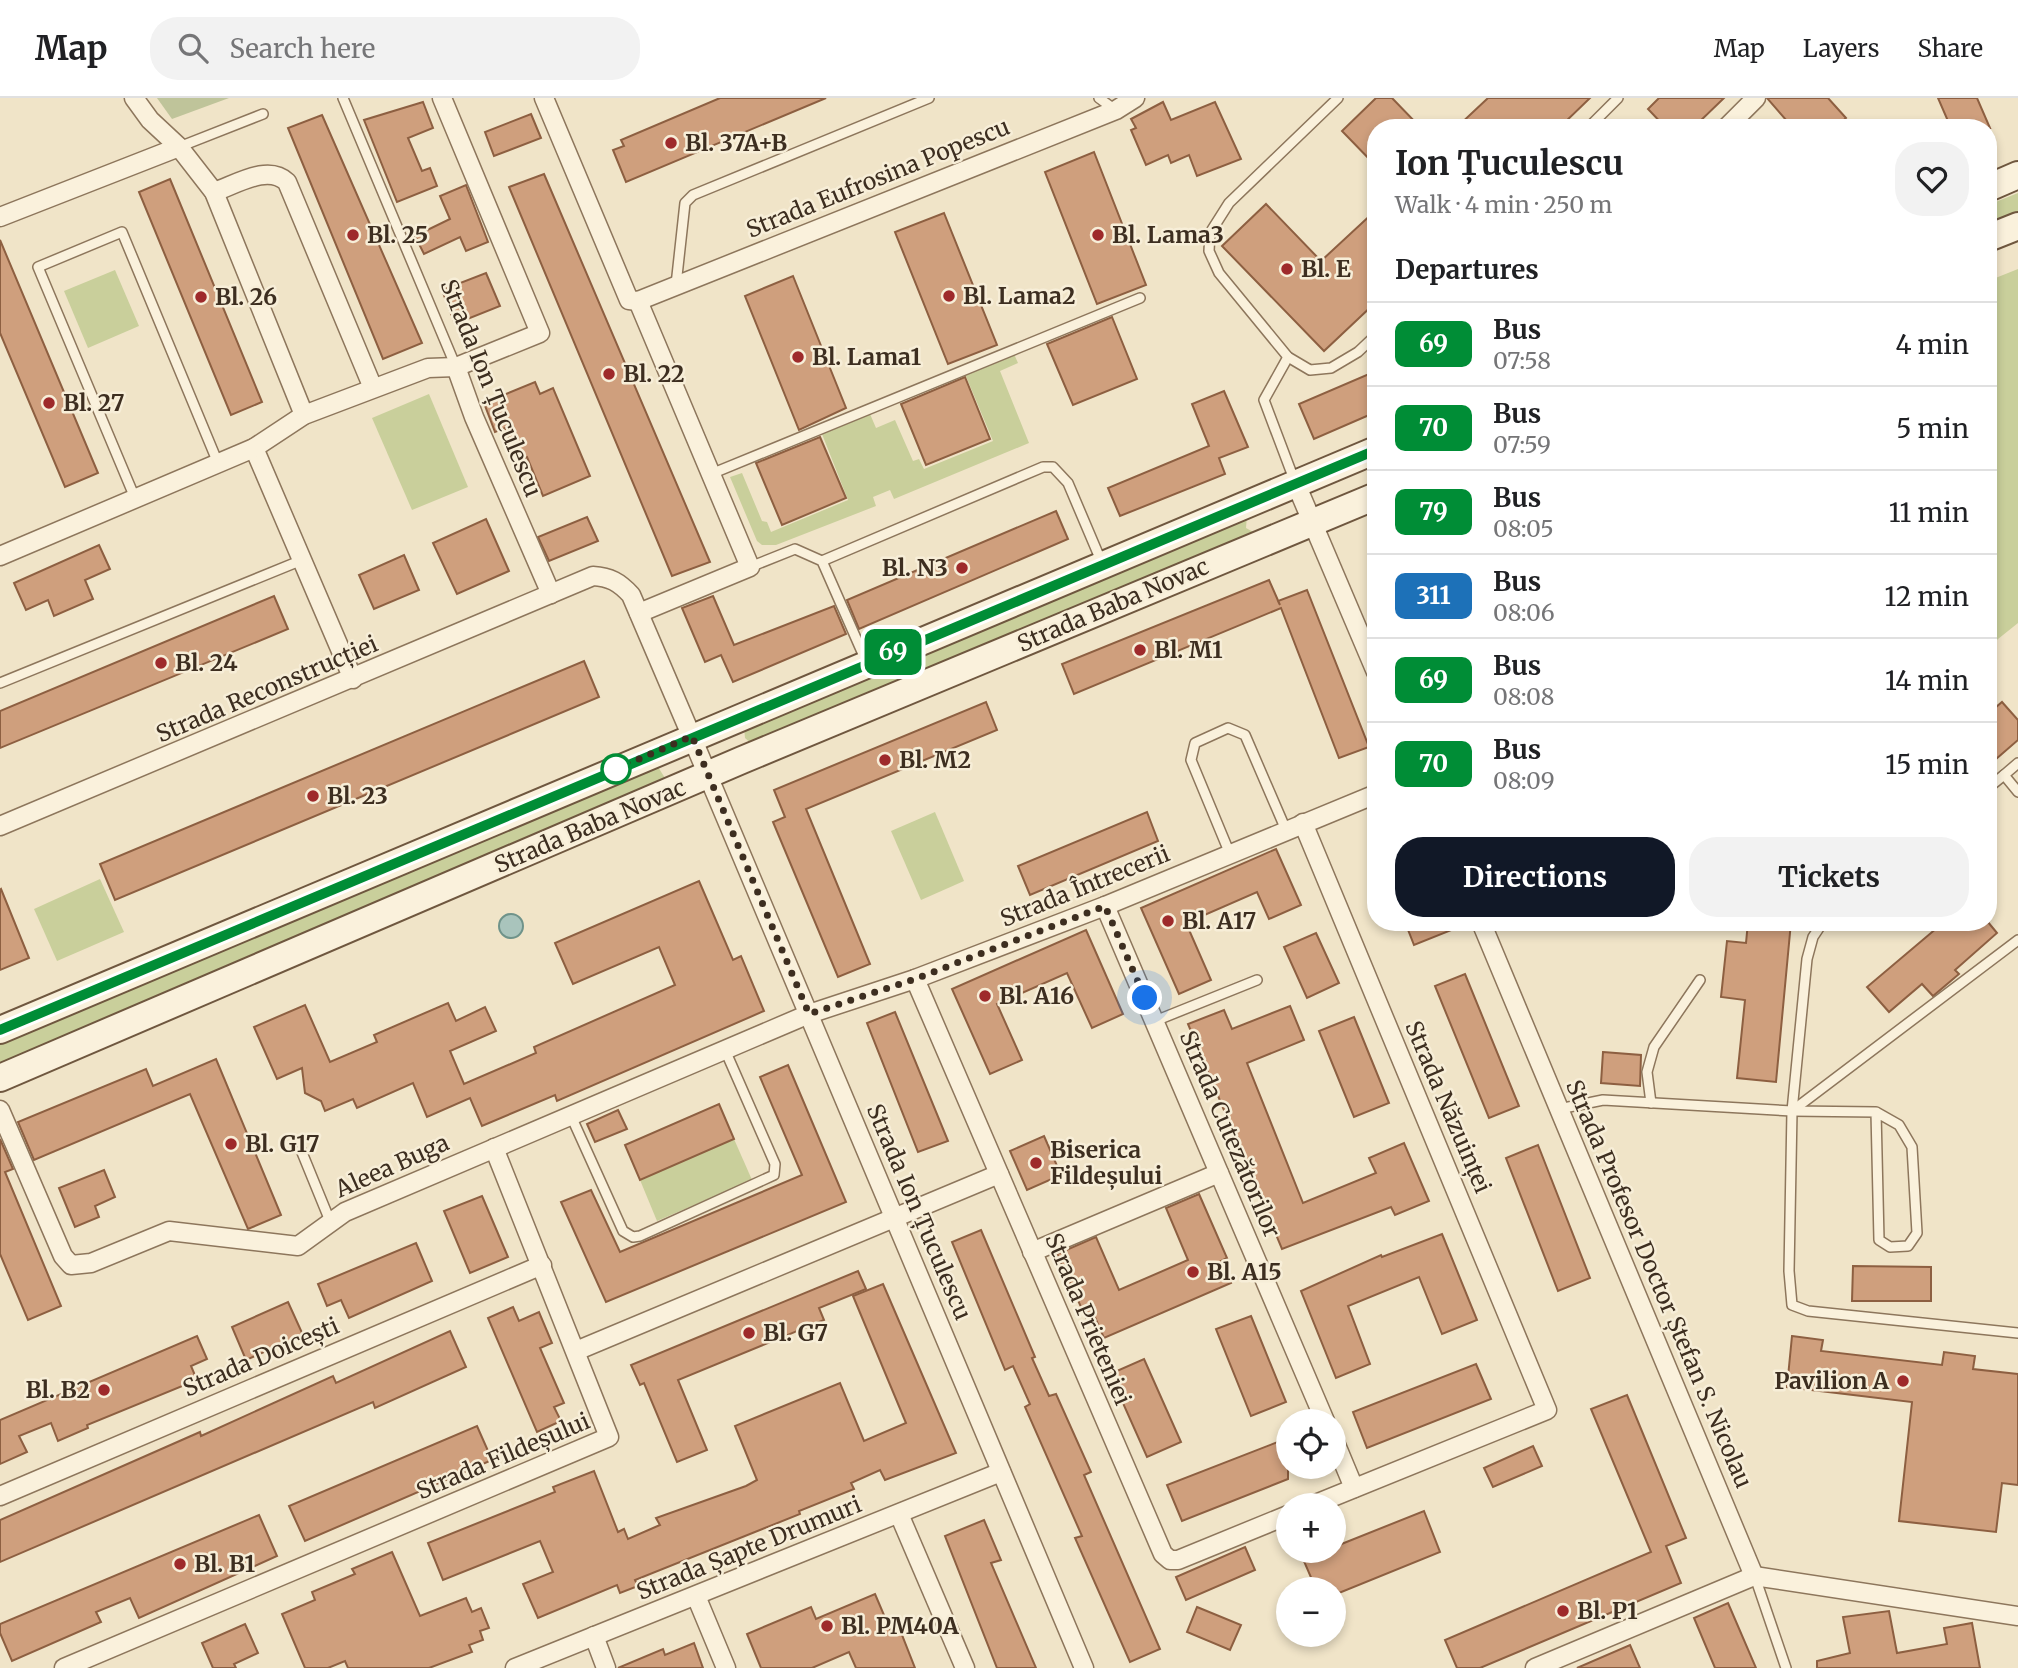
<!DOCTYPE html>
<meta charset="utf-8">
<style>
:root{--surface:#fff;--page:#f2f2f2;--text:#202124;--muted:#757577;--line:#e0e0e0;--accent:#111827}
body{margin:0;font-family:Merriweather,serif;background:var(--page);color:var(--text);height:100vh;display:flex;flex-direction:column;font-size:26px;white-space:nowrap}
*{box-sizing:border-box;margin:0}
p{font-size:23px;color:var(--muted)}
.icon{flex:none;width:38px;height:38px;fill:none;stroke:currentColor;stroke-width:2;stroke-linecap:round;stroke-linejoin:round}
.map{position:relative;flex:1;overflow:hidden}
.details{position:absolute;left:1367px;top:21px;width:630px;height:812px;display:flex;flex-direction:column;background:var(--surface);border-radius:28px;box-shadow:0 4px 10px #0003}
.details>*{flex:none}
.badge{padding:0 14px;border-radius:10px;font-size:24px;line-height:46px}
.controls{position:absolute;left:1276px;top:1311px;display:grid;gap:14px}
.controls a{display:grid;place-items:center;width:70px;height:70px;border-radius:50%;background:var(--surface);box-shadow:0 4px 10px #0003;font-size:35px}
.you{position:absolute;width:35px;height:35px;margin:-18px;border:5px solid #fff;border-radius:50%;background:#1a73e8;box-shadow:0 0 0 10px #1a73e833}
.map>.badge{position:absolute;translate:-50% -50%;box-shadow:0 0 0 4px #fff}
h2{padding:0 28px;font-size:26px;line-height:63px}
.round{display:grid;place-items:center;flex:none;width:74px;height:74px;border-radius:28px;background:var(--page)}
.headline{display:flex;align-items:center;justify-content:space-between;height:119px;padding:0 28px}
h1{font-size:33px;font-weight:700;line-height:52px}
.primary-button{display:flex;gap:14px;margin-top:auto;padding:14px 28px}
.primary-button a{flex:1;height:80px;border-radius:28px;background:var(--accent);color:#fff;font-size:28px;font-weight:700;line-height:80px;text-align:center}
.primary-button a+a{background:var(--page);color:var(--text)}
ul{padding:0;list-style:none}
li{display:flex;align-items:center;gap:21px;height:84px;padding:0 28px;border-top:2px solid var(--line)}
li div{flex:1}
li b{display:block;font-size:26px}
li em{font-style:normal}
li .badge{min-width:77px;font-weight:700;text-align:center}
header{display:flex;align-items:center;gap:42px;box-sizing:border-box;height:98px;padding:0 35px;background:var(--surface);border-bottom:2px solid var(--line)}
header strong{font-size:33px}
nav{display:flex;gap:38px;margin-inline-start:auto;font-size:24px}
.search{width:490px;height:63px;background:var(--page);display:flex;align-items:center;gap:18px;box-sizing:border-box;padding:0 24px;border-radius:28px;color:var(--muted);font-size:26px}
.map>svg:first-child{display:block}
.green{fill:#c9cf9b}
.cemetery{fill:#bfc49a}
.water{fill:#a9c4bc;stroke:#6f938a;stroke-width:2}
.building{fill:#cf9f7d;stroke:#8d5f41;stroke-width:2}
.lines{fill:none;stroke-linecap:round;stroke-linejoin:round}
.service-casing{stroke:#8d765c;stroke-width:12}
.minor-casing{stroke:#8d765c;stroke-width:21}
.secondary-casing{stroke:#6f573f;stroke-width:30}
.service{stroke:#faf1dc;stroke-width:9}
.minor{stroke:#faf1dc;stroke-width:18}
.secondary{stroke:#faf1dc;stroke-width:26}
.line-casing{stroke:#fff;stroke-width:16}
.line{stroke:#008d36;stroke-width:10}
.walk{stroke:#3d2e20;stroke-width:7;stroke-dasharray:0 12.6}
.poi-dot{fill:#9e2a2b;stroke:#f7eed8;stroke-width:2.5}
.stop-dot{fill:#fff;stroke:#008d36;stroke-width:3.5}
.labels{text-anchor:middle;stroke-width:5;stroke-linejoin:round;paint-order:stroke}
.poi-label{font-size:23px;font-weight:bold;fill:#3d2e20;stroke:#f7eed8;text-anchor:start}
.street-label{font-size:23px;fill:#3d2e20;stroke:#f7eed8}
</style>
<header>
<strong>Map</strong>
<div class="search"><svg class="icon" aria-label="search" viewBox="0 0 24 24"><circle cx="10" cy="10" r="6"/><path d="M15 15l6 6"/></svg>Search here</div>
<nav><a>Map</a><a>Layers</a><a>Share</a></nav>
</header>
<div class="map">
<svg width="2018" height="1570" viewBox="0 0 2018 1570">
<rect width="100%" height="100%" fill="#f0e4c8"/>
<g class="green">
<polygon points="2018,95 2018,114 1988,127 1988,107"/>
<polygon points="2018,171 2018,525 1988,549 1988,183"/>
<polygon points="115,172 139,228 88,250 64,193"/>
<polygon points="1014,256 1018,265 1000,273 1029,345 894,401 890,392 873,399 876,408 776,447 762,447 757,443 730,379 742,375 762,423 767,424 771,434 848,402 822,336 870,316 876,330 895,322 913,363 919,361 924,371 993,343 965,276"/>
<polygon points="429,296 468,389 412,412 372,320"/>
<polygon points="1247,417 1246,430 1255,435 753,647 745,640 744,629"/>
<polygon points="658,669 665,680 662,687 0,968 0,946"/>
<polygon points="935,714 964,783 921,802 891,733"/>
<polygon points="100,781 124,834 57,863 34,811"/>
<polygon points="734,1041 752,1082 657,1123 640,1082"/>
</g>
<polygon class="cemetery" points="157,0 229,0 172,21"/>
<circle class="water" cx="511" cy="828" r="12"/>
<g class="building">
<polygon points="720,0 826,0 626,84 613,52 624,48 621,42"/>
<polygon points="1376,0 1392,0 1421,30 1376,30 1376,68 1342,33"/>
<polygon points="1488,0 1590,0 1559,30 1456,30"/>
<polygon points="1659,0 1724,0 1693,30 1666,30 1648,11"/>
<polygon points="1767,0 1828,0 1846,20 1835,30 1793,30"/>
<polygon points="1938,0 1977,0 1990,30 1951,30"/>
<polygon points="423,4 433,30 408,40 422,73 430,70 437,88 397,104 364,22"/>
<polygon points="1163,4 1171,22 1215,4 1241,61 1197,78 1189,57 1171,65 1168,57 1146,67 1131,32 1136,30 1131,21"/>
<polygon points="531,16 541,40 494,58 485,34"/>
<polygon points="322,17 422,245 383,261 288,30"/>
<polygon points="1094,54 1146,187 1097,206 1045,74"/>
<polygon points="544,76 710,464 672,478 509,89"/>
<polygon points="170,81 262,304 231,317 139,94"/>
<polygon points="466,87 488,144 466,153 460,139 424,156 415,138 450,121 440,98"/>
<polygon points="1266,106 1321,163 1376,112 1376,204 1324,253 1222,148"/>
<polygon points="944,115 997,247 948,266 895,134"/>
<polygon points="0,142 98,375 65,389 0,235"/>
<polygon points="486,175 500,208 455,226 442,192"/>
<polygon points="793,178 846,310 799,332 745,198"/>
<polygon points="1112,219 1137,281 1073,307 1047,246"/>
<polygon points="1376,273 1376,314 1314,341 1299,306"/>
<polygon points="965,279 990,341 926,367 901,306"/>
<polygon points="535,284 540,296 553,290 590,378 543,398 527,359 518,363 505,330 495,334 484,305"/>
<polygon points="1224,293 1248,349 1219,360 1225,376 1120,418 1108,390 1209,348 1192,306"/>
<polygon points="820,339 846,400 782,427 756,365"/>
<polygon points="1056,413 1068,441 859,531 847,502"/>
<polygon points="587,419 598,443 549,463 538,439"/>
<polygon points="486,421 509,473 457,496 433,445"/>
<polygon points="99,447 110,471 85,482 93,501 54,518 48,502 26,512 14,485"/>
<polygon points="404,457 419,492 374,511 359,477"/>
<polygon points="1269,482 1280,507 1278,503 1307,492 1369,649 1339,660 1281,510 1074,596 1062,566"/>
<polygon points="274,498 288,531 0,650 0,613"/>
<polygon points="713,498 734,547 834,508 846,536 733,584 721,557 705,564 682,510"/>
<polygon points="584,563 599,599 115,802 100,766"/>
<polygon points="986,604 997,632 806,711 870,866 838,879 773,724 785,719 774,692"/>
<polygon points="2002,604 2018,622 2018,642 1988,668 1988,616"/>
<polygon points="1147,714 1158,743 1030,797 1018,768"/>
<polygon points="1276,751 1301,807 1269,821 1257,794 1186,825 1211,882 1179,896 1141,810"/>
<polygon points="699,783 733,862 741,858 764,913 557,1003 555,997 482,1028 470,1000 427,1019 413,985 357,1010 353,1001 325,1013 321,1003 305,995 302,970 277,981 254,929 305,907 330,964 377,944 374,937 448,905 456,923 485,909 496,933 450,953 464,986 536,955 534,949 675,887 659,849 573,886 555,845"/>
<polygon points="1,791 29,860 0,872 0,792"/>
<polygon points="1405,824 1468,824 1469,825 1414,847"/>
<polygon points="1748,824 1791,824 1776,984 1737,980 1745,902 1721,899 1727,843 1746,845"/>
<polygon points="1944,824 1988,824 1997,835 1955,872 1959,876 1933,898 1922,886 1889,914 1867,889"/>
<polygon points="1086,832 1123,916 1092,930 1067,875 997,906 1022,962 990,976 952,891"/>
<polygon points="1316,835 1339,885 1307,900 1284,849"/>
<polygon points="1465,876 1519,1008 1489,1020 1435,888"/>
<polygon points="1290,908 1304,942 1247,965 1303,1105 1376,1075 1369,1060 1404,1045 1429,1103 1395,1117 1391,1109 1282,1151 1188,926 1224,912 1232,931"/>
<polygon points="895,914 948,1043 918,1054 867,925"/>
<polygon points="1354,919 1389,1005 1354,1019 1319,933"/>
<polygon points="1603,954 1641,957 1640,988 1601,985"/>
<polygon points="216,961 281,1117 248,1131 190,996 34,1062 18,1024 146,971 153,988"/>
<polygon points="788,967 846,1104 606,1204 561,1104 591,1092 620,1154 802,1077 760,979"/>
<polygon points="719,1006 734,1041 640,1082 625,1047"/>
<polygon points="618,1012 627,1031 595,1044 587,1026"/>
<polygon points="1044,1038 1061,1077 1027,1092 1010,1053"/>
<polygon points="0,1041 13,1071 5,1074 61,1208 28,1222 0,1156"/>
<polygon points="1538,1047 1590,1180 1558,1193 1506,1060"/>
<polygon points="104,1072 115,1099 95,1108 99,1119 75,1129 59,1090"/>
<polygon points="1199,1096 1227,1160 1221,1163 1231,1185 1104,1240 1094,1217 1086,1220 1057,1156 1096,1139 1119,1192 1188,1162 1166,1110"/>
<polygon points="482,1098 508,1159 470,1175 444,1113"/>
<polygon points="981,1132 1035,1259 1032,1260 1049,1298 1056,1296 1091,1374 1084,1377 1160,1551 1130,1564 1075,1440 1082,1438 1025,1309 1030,1306 1013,1268 1005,1272 952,1144"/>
<polygon points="1442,1136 1477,1222 1442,1236 1419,1179 1348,1208 1370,1266 1336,1280 1301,1193 1381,1157 1382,1159"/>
<polygon points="416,1145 432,1183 349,1220 341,1202 327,1208 318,1186"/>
<polygon points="1853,1168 1931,1169 1931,1203 1852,1203"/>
<polygon points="858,1173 866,1191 819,1210 824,1222 678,1282 707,1352 677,1364 644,1285 640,1287 631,1267"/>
<polygon points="883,1186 956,1355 885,1382 880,1372 851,1385 854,1391 799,1413 800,1416 635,1482 638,1488 620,1495 617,1487 538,1520 523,1486 553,1474 540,1443 443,1482 428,1445 555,1394 553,1389 594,1373 618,1434 624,1431 628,1441 660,1427 656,1420 746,1388 757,1382 735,1328 840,1285 864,1343 906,1325 853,1198"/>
<polygon points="288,1204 303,1237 246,1262 232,1229"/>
<polygon points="513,1209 519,1223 539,1214 552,1245 540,1250 564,1305 554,1309 561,1323 537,1334 488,1220"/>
<polygon points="1251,1218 1286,1304 1251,1318 1216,1231"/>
<polygon points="450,1233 466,1269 375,1310 373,1304 0,1464 0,1422 200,1334 201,1338 333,1278 336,1285"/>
<polygon points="197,1238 207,1261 191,1268 197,1282 87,1327 88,1330 58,1343 51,1325 19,1338 27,1354 0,1366 0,1322"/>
<polygon points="1792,1238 1823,1242 1821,1253 1942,1267 1944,1254 1975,1258 1973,1271 2018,1276 2018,1387 2002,1385 1996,1434 1899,1423 1912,1304 1787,1289"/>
<polygon points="1144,1261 1181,1344 1147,1359 1110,1276"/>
<polygon points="1476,1266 1491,1301 1367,1350 1353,1314"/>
<polygon points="1627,1297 1686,1440 1666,1448 1681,1485 1480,1570 1457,1570 1445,1542 1651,1454 1591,1311"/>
<polygon points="477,1328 492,1362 305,1443 289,1408"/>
<polygon points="1288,1340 1288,1381 1182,1423 1167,1387"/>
<polygon points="1533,1348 1542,1368 1493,1389 1484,1370"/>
<polygon points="1424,1413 1440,1454 1334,1497 1334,1491 1316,1491 1303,1461 1334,1452 1334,1449"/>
<polygon points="259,1417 277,1458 139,1520 130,1500 96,1514 101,1524 12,1563 0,1535 0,1526"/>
<polygon points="984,1422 1001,1462 991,1465 1036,1570 997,1570 945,1438"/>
<polygon points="1245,1449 1255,1472 1186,1502 1176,1479"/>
<polygon points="392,1454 420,1518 466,1500 472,1514 481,1510 489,1530 480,1533 483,1542 469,1547 472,1554 429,1570 348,1570 345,1563 328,1570 305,1570 282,1516 315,1502 312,1494 355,1476 352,1471"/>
<polygon points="875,1496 892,1536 900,1532 915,1570 856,1570 849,1554 812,1570 761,1570 747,1536 811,1509 816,1521"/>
<polygon points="1728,1505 1756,1570 1715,1570 1694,1520"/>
<polygon points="1197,1509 1241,1527 1230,1552 1187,1534"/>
<polygon points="1889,1513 1897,1555 1947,1546 1944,1530 1972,1525 1980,1570 1817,1570 1817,1563 1850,1555 1843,1519"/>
<polygon points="245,1526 258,1555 234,1566 236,1570 213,1570 202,1545"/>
<polygon points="694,1545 703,1570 618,1570 663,1551 665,1557"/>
<polygon points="1630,1547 1640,1570 1577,1570"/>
</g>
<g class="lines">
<defs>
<g id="service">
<polyline points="343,0 456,269"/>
<polyline points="1099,0 1114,11"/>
<polyline points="1338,0 1229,105 1210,135 1209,153 1219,175 1288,259 1310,272 1331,270 1358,254 1376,237"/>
<polyline points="1588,30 1618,0"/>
<polyline points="179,49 263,16"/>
<polyline points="676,187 685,105 693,97 929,0"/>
<polyline points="1288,259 1264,302 1295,384"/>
<polyline points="711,376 1140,200"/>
<polyline points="135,400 38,169 122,134 218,365"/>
<polyline points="822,463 1043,369 1053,369 1068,385 1102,465"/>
<polyline points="750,469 795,451 822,463 866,563"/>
<polyline points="0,585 302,462"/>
<polyline points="2018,665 2004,677 2018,694"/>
<polyline points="1988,690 2004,677"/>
<polyline points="1230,756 1191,662 1195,645 1228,630 1245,637 1286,732"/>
<polyline points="1823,824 1813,839 1807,861 1792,1013 1789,1173 1792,1207 1808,1213 2018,1235"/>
<polyline points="1155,923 1257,882"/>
<polyline points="1651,1005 1647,974 1654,949 1700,882"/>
<polyline points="1559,1011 1603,1002 1792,1013 1876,1014 1879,1142 1890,1149 1908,1148 1917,1135 1912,1049 1899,1027 1876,1014"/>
<polyline points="1792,1013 2018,842"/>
<polyline points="571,1018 623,1133 633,1139 640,1138 774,1077 775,1066 725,952"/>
<polyline points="301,1052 330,1123"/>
<polyline points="1755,1479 1786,1570"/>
</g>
<g id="minor">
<polyline points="134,0 150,22 179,49 214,94 304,317"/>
<polyline points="544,0 629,202 638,203"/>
<polyline points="1726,30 1756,0"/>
<path d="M214,94C237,86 268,66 287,84L373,290"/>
<polyline points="0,119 179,49"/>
<polyline points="638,203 1116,12 1135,0"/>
<polyline points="638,203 750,469 639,515"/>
<polyline points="456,269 474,319 551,496"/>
<polyline points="254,350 353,581"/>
<polyline points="1296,386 1376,574"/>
<polyline points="0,458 254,350 304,317 428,270 456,269 540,235 442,0"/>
<polyline points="1303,725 1547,1312 1313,1407"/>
<path d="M0,728L593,478C610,479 619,484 631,497L685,623L1084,1570"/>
<polyline points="1105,808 1325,1323"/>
<polyline points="1481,824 1754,1478"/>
<polyline points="915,881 1163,1456 1170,1462 1178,1462 1288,1417"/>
<polyline points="0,1012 63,1158 71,1167 91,1165 169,1133 298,1148 345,1114 809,916 915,881 1105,808 1376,696"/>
<polyline points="1032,1154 1219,1075"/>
<polyline points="576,1253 999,1076"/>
<polyline points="1334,1342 1354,1390"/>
<polyline points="0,1398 542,1167"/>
<polyline points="899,1416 965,1570"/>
<polyline points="696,1498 726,1570"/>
<polyline points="594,1538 606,1570"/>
<polyline points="64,1570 609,1339 494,1050"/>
<polyline points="515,1570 1001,1374"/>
<polyline points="1535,1570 1754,1478 2018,1518"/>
</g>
<g id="secondary">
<polyline points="1988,90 2018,77"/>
<polyline points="1988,140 2018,128"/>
<polyline points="0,932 1376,352"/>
<polyline points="0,980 742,662 1376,398"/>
</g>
</defs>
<use href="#service" class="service-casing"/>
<use href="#minor" class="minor-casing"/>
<use href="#secondary" class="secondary-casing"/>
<use href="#service" class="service"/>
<use href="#minor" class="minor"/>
<use href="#secondary" class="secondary"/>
</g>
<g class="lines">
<defs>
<polyline id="line" points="0,932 1376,352"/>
</defs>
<use href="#line" class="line-casing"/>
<use href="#line" class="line"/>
<polyline class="walk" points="616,671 692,638 809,916 915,881 1105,808 1145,900"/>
</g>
<g class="poi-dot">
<circle cx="671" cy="45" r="7"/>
<circle cx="353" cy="137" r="7"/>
<circle cx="1098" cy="137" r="7"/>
<circle cx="1287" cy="171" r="7"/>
<circle cx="949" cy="198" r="7"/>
<circle cx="201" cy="199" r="7"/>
<circle cx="798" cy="259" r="7"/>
<circle cx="609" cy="276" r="7"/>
<circle cx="49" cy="305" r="7"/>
<circle cx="962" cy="470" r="7"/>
<circle cx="1140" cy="552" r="7"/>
<circle cx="161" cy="565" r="7"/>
<circle cx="885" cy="662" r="7"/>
<circle cx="313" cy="698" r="7"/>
<circle cx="1168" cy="823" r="7"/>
<circle cx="985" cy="898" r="7"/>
<circle cx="231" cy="1046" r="7"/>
<circle cx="1036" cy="1065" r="7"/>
<circle cx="1193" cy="1174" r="7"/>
<circle cx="749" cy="1235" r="7"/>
<circle cx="1903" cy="1283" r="7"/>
<circle cx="104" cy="1292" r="7"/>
<circle cx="180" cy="1466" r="7"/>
<circle cx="1563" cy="1513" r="7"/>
<circle cx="827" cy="1528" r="7"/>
</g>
<circle class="stop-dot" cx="616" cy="671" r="14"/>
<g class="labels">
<g class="poi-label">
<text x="685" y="53">Bl. 37A+B</text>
<text x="367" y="145">Bl. 25</text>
<text x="1112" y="145">Bl. Lama3</text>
<text x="1301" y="179">Bl. E</text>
<text x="963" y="206">Bl. Lama2</text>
<text x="215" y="207">Bl. 26</text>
<text x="812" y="267">Bl. Lama1</text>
<text x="623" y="284">Bl. 22</text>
<text x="63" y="313">Bl. 27</text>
<text x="948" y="478" text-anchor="end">Bl. N3</text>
<text x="1154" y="560">Bl. M1</text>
<text x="175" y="573">Bl. 24</text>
<text x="899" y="670">Bl. M2</text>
<text x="327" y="706">Bl. 23</text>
<text x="1182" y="831">Bl. A17</text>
<text x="999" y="906">Bl. A16</text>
<text x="245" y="1054">Bl. G17</text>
<text x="1050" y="1060">Biserica<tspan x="1050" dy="26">Fildeșului</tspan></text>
<text x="1207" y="1182">Bl. A15</text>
<text x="763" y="1243">Bl. G7</text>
<text x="1889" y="1291" text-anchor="end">Pavilion A</text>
<text x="90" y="1300" text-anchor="end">Bl. B2</text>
<text x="194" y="1474">Bl. B1</text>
<text x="1577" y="1521">Bl. P1</text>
<text x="841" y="1536">Bl. PM40A</text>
</g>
<g class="street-label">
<text transform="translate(878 80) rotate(-22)" y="8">Strada Eufrosina Popescu</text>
<text transform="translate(491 290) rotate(68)" y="8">Strada Ion Țuculescu</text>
<text transform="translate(1113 507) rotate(-23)" y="8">Strada Baba Novac</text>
<text transform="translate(267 591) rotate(-23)" y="8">Strada Reconstrucției</text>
<text transform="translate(590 728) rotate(-23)" y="8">Strada Baba Novac</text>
<text transform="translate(1085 788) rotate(-22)" y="8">Strada Întrecerii</text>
<text transform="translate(1448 1009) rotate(67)" y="8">Strada Năzuinței</text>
<text transform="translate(1230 1036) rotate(67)" y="8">Strada Cutezătorilor</text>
<text transform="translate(392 1068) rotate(-24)" y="8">Aleea Buga</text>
<text transform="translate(919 1114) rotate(67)" y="8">Strada Ion Țuculescu</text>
<text transform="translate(1659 1186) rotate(67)" y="8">Strada Profesor Doctor Ștefan S. Nicolau</text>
<text transform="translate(1088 1221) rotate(67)" y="8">Strada Prieteniei</text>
<text transform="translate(261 1259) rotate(-23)" y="8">Strada Doicești</text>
<text transform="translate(503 1358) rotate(-23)" y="8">Strada Fildeșului</text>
<text transform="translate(749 1450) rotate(-22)" y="8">Strada Șapte Drumuri</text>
</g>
</g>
</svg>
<div class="controls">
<a><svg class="icon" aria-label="locate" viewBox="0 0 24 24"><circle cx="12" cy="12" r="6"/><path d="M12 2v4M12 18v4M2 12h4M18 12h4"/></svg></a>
<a>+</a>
<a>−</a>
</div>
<div class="you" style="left:1145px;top:900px"></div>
<b class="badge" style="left:893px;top:554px;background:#008d36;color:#fff">69</b>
<section class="details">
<div class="headline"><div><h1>Ion Țuculescu</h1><p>Walk · 4 min · 250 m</p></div><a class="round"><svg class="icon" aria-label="heart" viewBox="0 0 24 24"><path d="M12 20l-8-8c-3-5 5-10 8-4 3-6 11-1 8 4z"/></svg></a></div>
<h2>Departures</h2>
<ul>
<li><span class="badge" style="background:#008d36;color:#fff">69</span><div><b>Bus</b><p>07:58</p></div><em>4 min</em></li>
<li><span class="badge" style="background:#008d36;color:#fff">70</span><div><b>Bus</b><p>07:59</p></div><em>5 min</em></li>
<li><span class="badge" style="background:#008d36;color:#fff">79</span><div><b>Bus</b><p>08:05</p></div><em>11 min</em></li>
<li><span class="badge" style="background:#1d71b8;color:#fff">311</span><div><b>Bus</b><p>08:06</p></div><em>12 min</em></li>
<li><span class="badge" style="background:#008d36;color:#fff">69</span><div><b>Bus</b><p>08:08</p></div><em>14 min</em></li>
<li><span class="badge" style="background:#008d36;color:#fff">70</span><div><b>Bus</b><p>08:09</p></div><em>15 min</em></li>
</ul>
<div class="primary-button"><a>Directions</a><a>Tickets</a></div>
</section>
</div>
